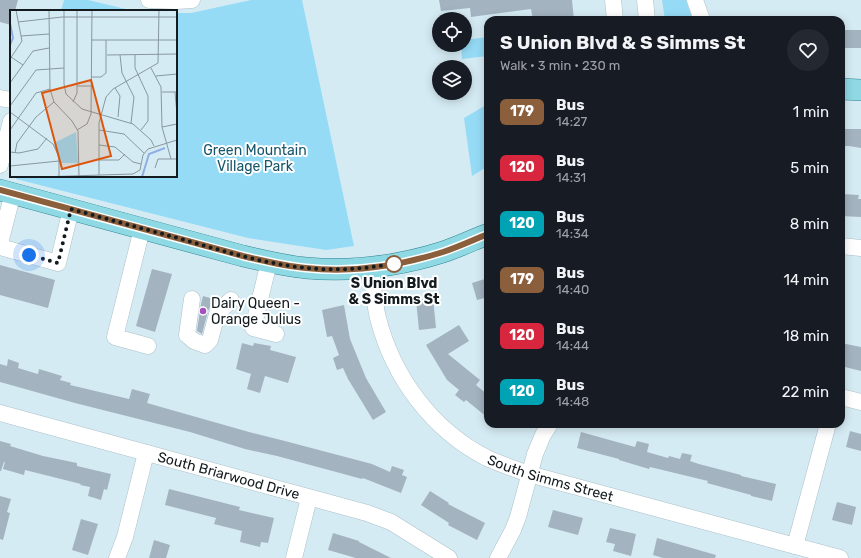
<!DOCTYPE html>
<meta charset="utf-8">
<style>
:root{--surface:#171b24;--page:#242831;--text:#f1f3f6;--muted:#9ea1a6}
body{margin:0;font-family:Rubik,sans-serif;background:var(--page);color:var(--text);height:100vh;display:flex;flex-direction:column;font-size:15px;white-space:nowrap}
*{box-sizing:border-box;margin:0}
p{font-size:13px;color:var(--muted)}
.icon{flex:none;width:22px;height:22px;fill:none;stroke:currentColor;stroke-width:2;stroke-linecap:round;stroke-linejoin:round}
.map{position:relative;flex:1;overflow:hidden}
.drawer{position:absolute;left:484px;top:16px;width:361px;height:412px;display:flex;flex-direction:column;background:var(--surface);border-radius:12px;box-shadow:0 2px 10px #0003}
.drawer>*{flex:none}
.badge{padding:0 8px;border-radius:6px;font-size:14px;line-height:26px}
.buttons{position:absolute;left:432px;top:12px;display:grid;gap:8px}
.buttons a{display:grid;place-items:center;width:40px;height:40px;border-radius:50%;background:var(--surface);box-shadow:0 2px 10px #0003;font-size:20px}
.you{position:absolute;width:20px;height:20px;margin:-10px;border:3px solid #fff;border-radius:50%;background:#1a73e8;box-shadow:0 0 0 6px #1a73e833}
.map>.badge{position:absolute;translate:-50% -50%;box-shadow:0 0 0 2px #fff}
.round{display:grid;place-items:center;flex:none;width:42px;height:42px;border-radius:21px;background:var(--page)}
.headline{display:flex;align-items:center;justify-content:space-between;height:68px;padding:0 16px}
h1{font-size:19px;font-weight:700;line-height:30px}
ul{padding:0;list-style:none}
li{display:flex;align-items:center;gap:12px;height:56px;padding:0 16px}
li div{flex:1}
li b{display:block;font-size:15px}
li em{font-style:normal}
li .badge{min-width:44px;font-weight:700;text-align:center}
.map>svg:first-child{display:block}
.green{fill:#96dbf6}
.building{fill:#a4b3c0}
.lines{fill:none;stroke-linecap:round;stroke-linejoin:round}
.minor-casing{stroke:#abc0c8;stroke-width:17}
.major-casing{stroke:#328692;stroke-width:22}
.minor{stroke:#fff;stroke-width:16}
.major{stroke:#8ed9e3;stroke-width:21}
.line-casing{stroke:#fff;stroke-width:9}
.line{stroke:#8b5e3c;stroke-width:6}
.walk{stroke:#131b1e;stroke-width:4;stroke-dasharray:0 7.2}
.stop-dot{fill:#fff;stroke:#8b5e3c;stroke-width:2}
.poi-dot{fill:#a451c0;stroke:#fff;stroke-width:1.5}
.labels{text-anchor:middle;stroke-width:4;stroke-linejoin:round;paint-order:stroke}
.park-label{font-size:14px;fill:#18566b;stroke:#fff}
.stop-label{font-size:14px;font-weight:bold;fill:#131b1e;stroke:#fff}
.poi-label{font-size:14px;fill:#131b1e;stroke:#fff;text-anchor:start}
.street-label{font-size:14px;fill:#131b1e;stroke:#fff}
.inset-river{fill:none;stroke:#8faee4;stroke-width:2}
.inset-road{fill:none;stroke:#87989e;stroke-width:1}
.view{fill:#dd560d;fill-opacity:0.15;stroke:#dd560d;stroke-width:2}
.inset-edge{fill:none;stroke:#131b1e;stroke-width:2}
</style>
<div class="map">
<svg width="861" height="558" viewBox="0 0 861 558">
<rect width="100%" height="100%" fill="#d5ebf4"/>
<g class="green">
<polygon points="64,0 88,0 134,11 61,11"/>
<polygon points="251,0 302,0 354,246 326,250 248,238 16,179 17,176 176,176 176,13 191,13"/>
<polygon points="662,0 686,0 693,20 665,20"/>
<polygon points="488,37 488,56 462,59 461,45 465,45 465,40"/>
<polygon points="488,104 488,166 472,176 464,118"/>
</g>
<g class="building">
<polygon points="0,0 18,0 15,11 11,11 11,25 0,22"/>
<polygon points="439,0 572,0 574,20 533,20 531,9 471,17 470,8 441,11"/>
<rect x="841" y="30" width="20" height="18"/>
<polygon points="841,129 861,129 861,148 849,146 841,146"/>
<polygon points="841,194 859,195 858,199 861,199 861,217 841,216"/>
<polygon points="0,265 55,280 48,308 0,295"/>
<polygon points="152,269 172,274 155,332 136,326"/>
<polygon points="488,278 488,297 477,300 472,283"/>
<polygon points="203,296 217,300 210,307 208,311 202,334 197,331 201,304"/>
<polygon points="433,298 436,328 419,330 416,300"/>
<polygon points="344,305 350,339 366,378 386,412 373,420 348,379 343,368 337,370 333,358 339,355 332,336 327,337 322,310"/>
<polygon points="459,325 469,341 448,354 480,380 476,385 488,395 488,418 466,400 464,402 455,395 459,390 447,380 426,345"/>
<polygon points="242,343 253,346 254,343 271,346 270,350 296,357 288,383 265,376 260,393 247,389 251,374 236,369"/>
<polygon points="841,343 861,347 861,371 841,366"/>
<polygon points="8,359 19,363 18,368 38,374 39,369 62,376 60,380 71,383 70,385 129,399 132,389 150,394 147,403 249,432 281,440 372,464 390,472 392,466 404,470 402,475 407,477 401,493 363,478 362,479 277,456 245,449 190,432 75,403 0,382 0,364 7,366"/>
<polygon points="850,431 861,434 861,451 846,447"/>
<polygon points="581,432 635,447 637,441 649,444 647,452 668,458 669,456 680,459 682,453 692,455 690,461 699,464 741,475 741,476 776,484 772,501 751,496 751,495 707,483 708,481 650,467 649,469 619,460 619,459 577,448"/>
<polygon points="0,441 11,444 10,446 43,456 77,463 77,466 111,474 107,490 104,489 101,500 88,496 90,487 80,485 81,484 25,470 24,475 3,469 5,462 4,462 1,471 0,471"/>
<polygon points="169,489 240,507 239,510 274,518 268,543 261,542 260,547 240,542 242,531 214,524 216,518 165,505"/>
<polygon points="430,491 449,503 448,504 485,523 477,540 448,525 449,523 421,505"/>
<polygon points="0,496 11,499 7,512 10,513 3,540 0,539"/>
<polygon points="837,502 856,507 852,525 832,520"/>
<polygon points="553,510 583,518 578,535 548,527"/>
<polygon points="81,519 98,524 88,555 72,550"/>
<polygon points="610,528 636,534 631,556 613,551 615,544 606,542"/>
<polygon points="333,533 359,541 359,542 391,558 356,558 328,550"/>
<polygon points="657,538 716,555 715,558 663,558 653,555"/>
<polygon points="154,540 170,545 166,558 149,558"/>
</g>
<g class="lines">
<defs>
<g id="minor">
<polyline points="149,0 176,1 192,0"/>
<polyline points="613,0 615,20"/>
<polyline points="645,0 647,20"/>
<polyline points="695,0 702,20"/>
<polyline points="0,98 11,100"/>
<polyline points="0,165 11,121"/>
<polyline points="142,229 115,337 148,346"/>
<polyline points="0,243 13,193"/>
<polyline points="841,246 861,248"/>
<polyline points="0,247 58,263 71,209"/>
<polyline points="269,262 253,328 276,334"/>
<path id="s1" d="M371,267C373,284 374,302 378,318C393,377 432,430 487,458C500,464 515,469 529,474L840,558"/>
<polyline points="192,299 187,335 194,341 205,345 210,340 217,314 231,300"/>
<polyline points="841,397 861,402"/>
<path id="s2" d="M0,413L367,513L391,522L449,558"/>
<polyline points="795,546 828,424"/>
<polyline points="117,558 125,537 146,453"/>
<polyline points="294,558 309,498"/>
<polyline points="498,558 513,530 518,517 535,454 543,435 550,424"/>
</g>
<g id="major">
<polyline points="841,89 861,90"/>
<path d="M0,190L243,256C264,261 285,266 306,268C352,272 399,266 443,252C458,247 473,240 488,234"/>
</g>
</defs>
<use href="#minor" class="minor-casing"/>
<use href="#major" class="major-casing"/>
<use href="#minor" class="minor"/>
<use href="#major" class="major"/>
</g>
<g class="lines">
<defs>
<path id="line" d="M0,190L243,256C264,261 285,266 306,268C352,273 399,266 443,252C458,247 473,240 488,234"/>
</defs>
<use href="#line" class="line-casing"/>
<use href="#line" class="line"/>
<path class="walk" d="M29,255L58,263L71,209C110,220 149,230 188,241C227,252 266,264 306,268C336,271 367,269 397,263L394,264"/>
</g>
<circle class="stop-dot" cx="394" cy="264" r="8"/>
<circle class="poi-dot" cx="203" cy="311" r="4"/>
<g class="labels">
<g class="park-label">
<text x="255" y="155">Green Mountain<tspan x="255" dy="16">Village Park</tspan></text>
</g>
<g class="stop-label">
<text x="394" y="288">S Union Blvd<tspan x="394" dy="16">&amp; S Simms St</tspan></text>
</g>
<g class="poi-label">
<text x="211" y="308">Dairy Queen -<tspan x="211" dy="16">Orange Julius</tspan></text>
</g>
<g class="street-label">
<text dy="5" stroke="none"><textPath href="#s2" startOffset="237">South Briarwood Drive</textPath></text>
<text dy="5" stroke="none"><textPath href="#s1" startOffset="301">South Simms Street</textPath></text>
</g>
</g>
<g transform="translate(10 10)">
<rect width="167" height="167" fill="#d5ebf4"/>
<path d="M66,122L68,153H50L44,133Z" fill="#96dbf6"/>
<path class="inset-river" d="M0,13L3,28L0,35M132,167L139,144L155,138"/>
<path class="inset-road" d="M39,0L40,79L44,92L62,111L68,121L69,167M54,0V74L56,84L72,99L123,114L141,130L144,136M8,12L52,7H167M11,26L39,24M82,30H167M97,45L167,44M110,45L112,63L124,87L121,113M125,45V58L138,86V111L131,120M1,47L13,55M0,49L12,31L6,0M141,58L151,77L152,117L161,149M146,66L167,64M82,67H91L96,63V30M0,73L23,41L39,38M67,76H82M105,78L110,86L108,107M152,82H167M165,82L167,105M63,92L67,83V0M0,96L26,60L54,58M0,102L43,134L49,147V167M152,117L167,114M0,120L26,83L40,79M67,120L77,114L81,104L82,0M89,120L114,124L134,143M89,135L105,137L123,152L131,154M0,142L9,143L28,139L37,128M5,143L7,133L26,107L44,92M89,150H109L115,144M0,156L49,151M145,158L148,149H167M89,165V113L96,87L103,79L148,53L149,0M28,167L123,164L130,160L133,145L138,139L167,130"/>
<path class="view" d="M81,70L101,146L52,159L32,83Z"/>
<rect width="167" height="167" class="inset-edge"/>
</g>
</svg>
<div class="buttons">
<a><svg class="icon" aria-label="locate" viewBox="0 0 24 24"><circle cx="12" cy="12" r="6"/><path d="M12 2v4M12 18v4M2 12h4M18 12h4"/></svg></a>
<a><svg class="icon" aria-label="layers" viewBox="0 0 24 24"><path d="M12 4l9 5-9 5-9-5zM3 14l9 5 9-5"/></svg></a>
</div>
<div class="you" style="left:29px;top:255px"></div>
<section class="drawer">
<div class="headline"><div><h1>S Union Blvd &amp; S Simms St</h1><p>Walk · 3 min · 230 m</p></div><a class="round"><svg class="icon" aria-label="heart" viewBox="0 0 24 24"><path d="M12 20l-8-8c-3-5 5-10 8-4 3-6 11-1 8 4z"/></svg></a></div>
<ul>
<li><span class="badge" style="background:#8b5e3c;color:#fff">179</span><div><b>Bus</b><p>14:27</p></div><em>1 min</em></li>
<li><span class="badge" style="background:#d7263d;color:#fff">120</span><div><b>Bus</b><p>14:31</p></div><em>5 min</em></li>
<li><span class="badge" style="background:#00a3b4;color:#fff">120</span><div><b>Bus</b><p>14:34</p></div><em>8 min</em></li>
<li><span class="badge" style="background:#8b5e3c;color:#fff">179</span><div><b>Bus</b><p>14:40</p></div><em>14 min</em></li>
<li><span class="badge" style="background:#d7263d;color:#fff">120</span><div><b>Bus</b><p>14:44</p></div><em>18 min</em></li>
<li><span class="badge" style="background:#00a3b4;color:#fff">120</span><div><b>Bus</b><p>14:48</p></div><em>22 min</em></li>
</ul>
</section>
</div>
